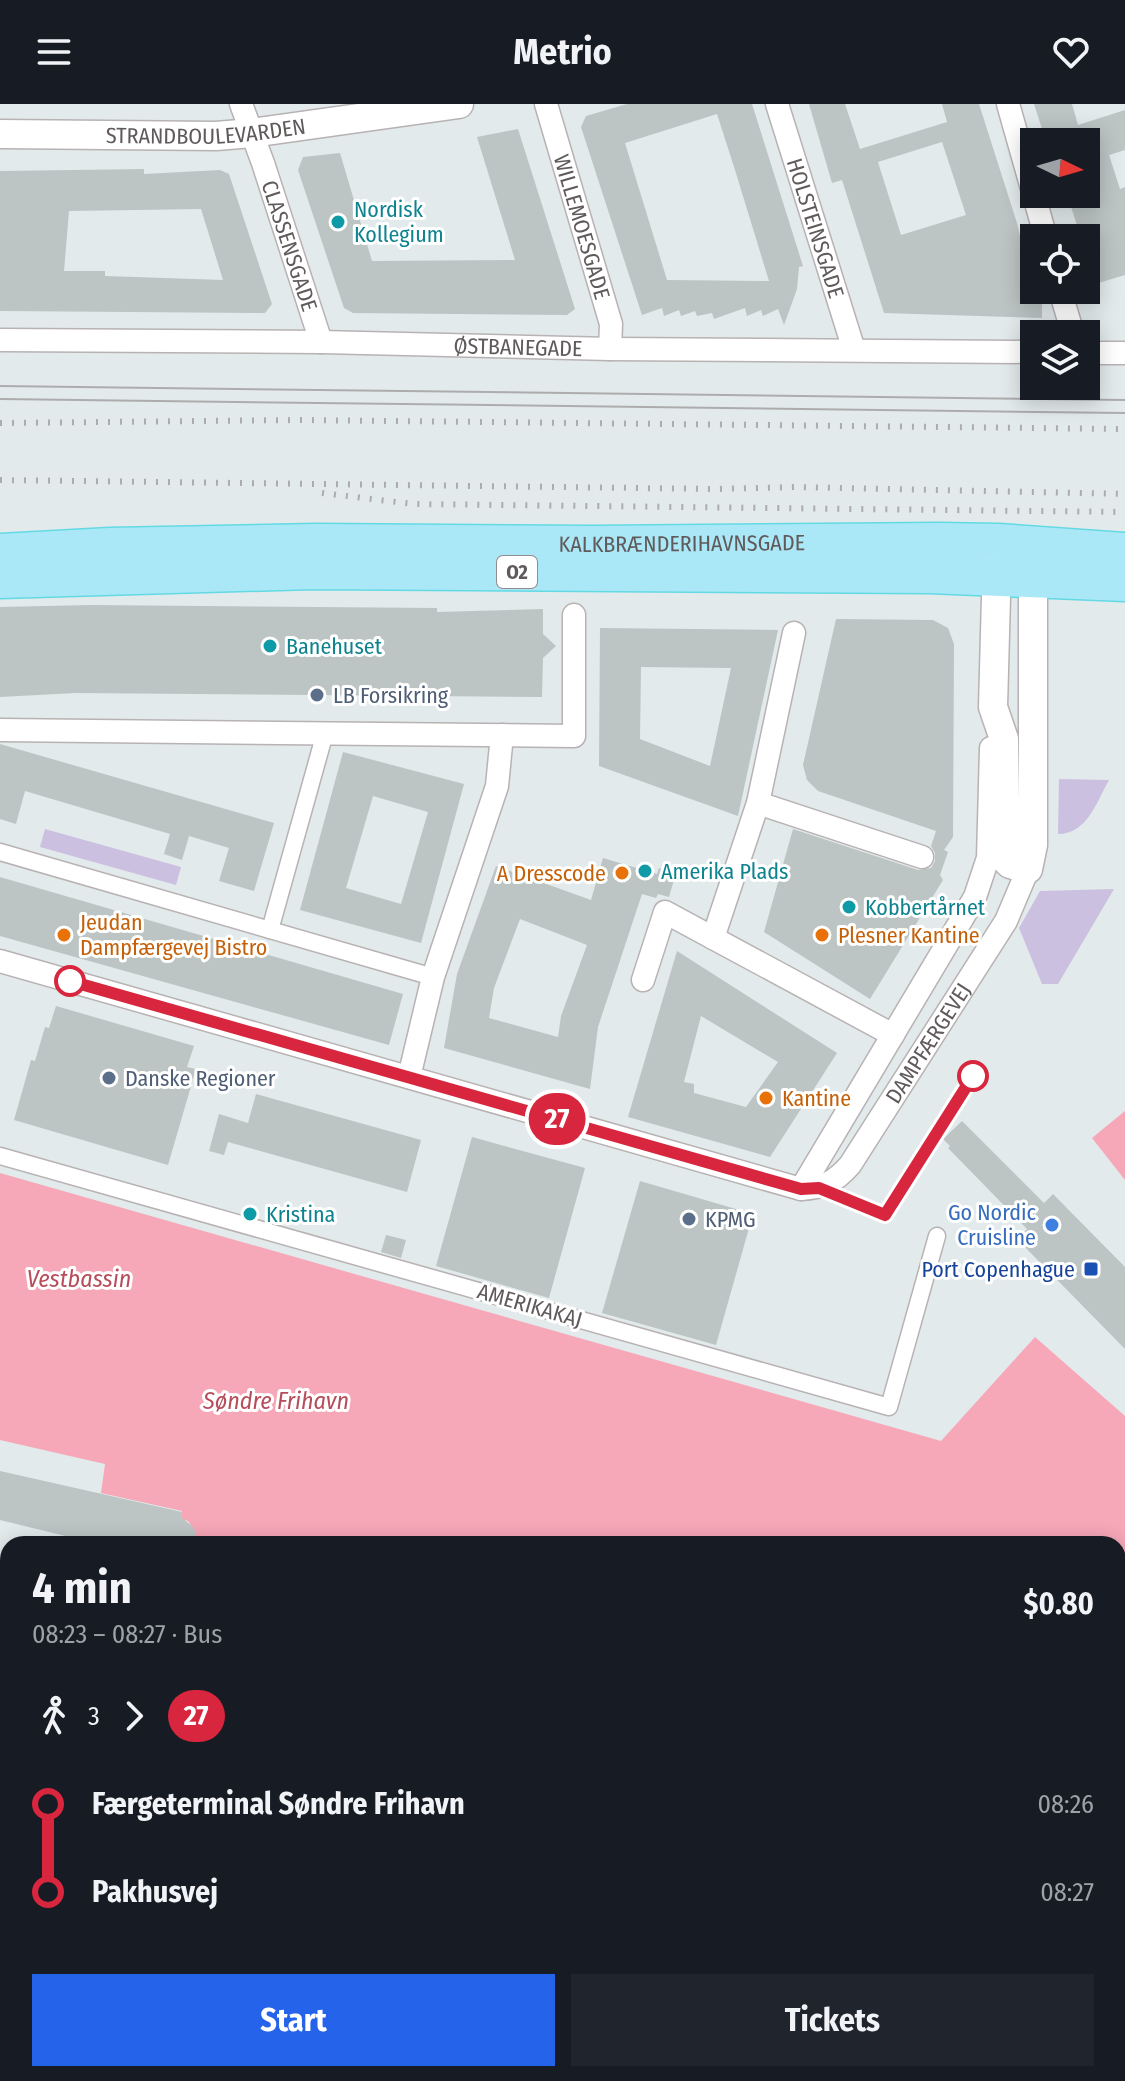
<!DOCTYPE html>
<meta charset="utf-8">
<style>
:root{--surface:#171b24;--page:#20242c;--text:#f1f3f6;--muted:#9ea1a6;--accent:#2563eb}
body{margin:0;font-family:"Fira Sans Condensed",sans-serif;background:var(--page);color:var(--text);height:100vh;display:flex;flex-direction:column;font-size:30px;white-space:nowrap}
*{box-sizing:border-box;margin:0}
p{font-size:26px;color:var(--muted)}
.icon{flex:none;width:44px;height:44px;fill:none;stroke:currentColor;stroke-width:2;stroke-linecap:round;stroke-linejoin:round}
.map{position:relative;flex:1;overflow:hidden}
.details{position:absolute;left:0px;top:1432px;width:1126px;height:546px;display:flex;flex-direction:column;background:var(--surface);border-radius:24px 24px 0 0;box-shadow:0 4px 20px #0003}
.details>*{flex:none}
.badge{padding:0 16px;border-radius:26px;font-size:28px;line-height:52px}
.needle{width:52px;rotate:95deg}
.tools{position:absolute;left:1020px;top:24px;display:grid;gap:16px}
.tools a{display:grid;place-items:center;width:80px;height:80px;border-radius:0px;background:var(--surface);box-shadow:0 4px 20px #0003;font-size:40px}
.map>.badge{position:absolute;translate:-50% -50%;box-shadow:0 0 0 4px #fff}
.legs{display:flex;align-items:center;gap:12px;height:88px;padding:0 32px;font-size:26px}
.legs p{margin-inline-start:auto}
.headline{display:flex;align-items:center;justify-content:space-between;height:136px;padding:0 32px}
h1{font-size:44px;font-weight:700;line-height:60px}
.button{display:flex;gap:16px;margin-top:auto;padding:16px 32px}
.button a{flex:1;height:92px;border-radius:0px;background:var(--accent);color:#fff;font-size:32px;font-weight:700;line-height:92px;text-align:center}
.button a+a{background:var(--page);color:var(--text)}
ul{padding:0 32px;list-style:none}
li{display:flex;align-items:center;gap:28px;height:88px;font-size:30px}
li i{display:grid;place-items:center;width:12px;height:100%;margin:0 10px;background:currentColor}
li i::after{content:'';width:20px;height:20px;margin:-10px;border:6px solid;border-radius:50%;background:var(--surface)}
li p{margin-inline-start:auto}
li:first-child i{background:linear-gradient(#0000 50%,currentColor 0)}
li:last-child i{background:linear-gradient(currentColor 50%,#0000 0)}
header{display:flex;justify-content:space-between;align-items:center;height:104px;padding:0 32px;background:var(--surface);font-size:36px;font-weight:700}
.map>svg:first-child{display:block}
.green{fill:#ccc0e1}
.water{fill:#f6a7b8}
.building{fill:#bcc4c4;fill-rule:evenodd}
.lines{fill:none;stroke-linecap:round;stroke-linejoin:round}
.pedestrian-casing{stroke:#b8b2b2;stroke-width:19}
.minor-casing{stroke:#b8b2b2;stroke-width:25}
.tertiary-casing{stroke:#b8b2b2;stroke-width:31}
.primary-casing{stroke:#63dae3;stroke-width:39}
.pedestrian{stroke:#fff;stroke-width:16}
.minor{stroke:#fff;stroke-width:22}
.tertiary{stroke:#fff;stroke-width:28}
.primary{stroke:#abe8f7;stroke-width:36}
.tram{stroke:#adacac;stroke-width:2}
.rail{stroke:#adacac;stroke-width:6;stroke-dasharray:2 10;stroke-linecap:butt}
.line-1-casing{stroke:#fff;stroke-width:18}
.line-1{stroke:#d7263d;stroke-width:12}
.culture-dot{fill:#0f9aa8;stroke:#fff;stroke-width:3}
.service-dot{fill:#5c6f8a;stroke:#fff;stroke-width:3}
.food-dot{fill:#e8710a;stroke:#fff;stroke-width:3}
.stop-1-dot{fill:#fff;stroke:#d7263d;stroke-width:4}
.shop-dot{fill:#3f7fe0;stroke:#fff;stroke-width:3}
.transit-dot{fill:#1a4fb4;stroke:#fff;stroke-width:3}
.labels{text-anchor:middle;stroke-width:6;stroke-linejoin:round;paint-order:stroke}
.shield{fill:#fff;stroke:#908c8c;stroke-width:2}
.shield-label{font-size:20px;font-weight:bold;fill:#615a5b}
.street-label{font-size:22px;fill:#615a5b;stroke:#fff}
.culture-label{font-size:22px;fill:#0d838f;stroke:#fff;text-anchor:start}
.service-label{font-size:22px;fill:#4e5e75;stroke:#fff;text-anchor:start}
.food-label{font-size:22px;fill:#c56008;stroke:#fff;text-anchor:start}
.shop-label{font-size:22px;fill:#366cbe;stroke:#fff;text-anchor:end}
.transit-label{font-size:22px;fill:#164399;stroke:#fff;text-anchor:end}
.water-label{font-size:24px;font-style:italic;fill:#b74d5b;stroke:#fff}
</style>
<header><svg class="icon" aria-label="menu" viewBox="0 0 24 24"><path d="M4 6h16M4 12h16M4 18h16"/></svg>Metrio<svg class="icon" aria-label="heart" viewBox="0 0 24 24"><path d="M12 20l-8-8c-3-5 5-10 8-4 3-6 11-1 8 4z"/></svg></header>
<div class="map">
<svg width="1125" height="1977" viewBox="0 0 1125 1977">
<rect width="100%" height="100%" fill="#e2eaec"/>
<g class="green">
<path d="M1059,675L1109,676C1096,699 1087,730 1058,730Z"/>
<polygon points="45,725 181,763 176,781 40,743"/>
<polygon points="1114,785 1058,880 1042,880 1019,824 1040,787"/>
</g>
<g class="water">
<polygon points="1125,1007 1125,1076 1092,1034"/>
<polygon points="0,1069 941,1337 1035,1233 1125,1312 1125,1935 1118,1934 1118,1440 195,1440 196,1429 188,1417 181,1415 182,1407 101,1389 105,1360 0,1336"/>
<polygon points="0,1581 8,1583 8,1778 0,1777"/>
</g>
<g class="building">
<path d="M627,0H752L803,162L799,163L797,185L784,221L778,205L763,212L761,206L747,212L745,204L714,215L712,209L697,212L695,207L681,212L679,206L664,212L662,204L642,211L581,23L586,12ZM717,10L735,66L769,177L667,176L625,39Z"/>
<path d="M809,0H845L860,45L947,18L942,0H979L1017,119L1029,171H1034V186H1042V214L884,209L842,76L832,79ZM942,38L966,111L901,131L878,58Z"/>
<polygon points="1034,0 1072,0 1078,21 1125,6 1125,46 1109,51 1120,85 1125,83 1125,171 1095,180 1086,151 1086,134 1081,134 1067,90 1086,90 1086,38 1036,38 1035,34 1044,31"/>
<polygon points="518,25 575,205 567,211 353,209 344,204 298,66 303,53 340,49 372,157 515,156 477,33"/>
<path d="M144,65V70L220,66L229,70L272,200L265,209L0,207V67ZM201,105L223,176L105,172V167H64L69,107Z"/>
<polygon points="92,501 437,504 437,508 543,505 543,530 556,542 543,554 542,593 76,589 0,593 0,503"/>
<polygon points="836,515 933,516 948,524 954,540 953,733 944,746 948,748 940,771 943,776 870,895 764,828 793,725 918,766 931,764 935,757 935,749 931,742 936,727 818,687 807,676 803,661"/>
<path d="M600,524L778,526L738,712L599,662ZM641,563L731,564L710,662L640,635Z"/>
<polygon points="0,640 274,719 254,787 219,777 229,744 189,732 182,756 164,750 170,730 25,687 16,720 0,715"/>
<path d="M343,648L464,680L421,839L300,806ZM373,692L428,708L401,800L346,784Z"/>
<path d="M603,754L657,770L659,764L676,769L669,793L658,790L656,794L642,790L598,923L590,985L444,944L457,870L496,762L591,796ZM520,815L587,841L561,912L558,933L489,914L494,884Z"/>
<polygon points="0,773 403,890 389,941 0,832"/>
<path d="M677,847L837,949L770,1053L628,1013ZM701,912L778,958L746,1003L694,989V980L684,978Z"/>
<polygon points="56,902 194,942 187,963 196,965 168,1061 14,1016 31,956 35,957 45,923 49,924"/>
<polygon points="256,990 421,1036 407,1088 228,1038 224,1051 209,1047 219,1010 248,1019"/>
<polygon points="962,1017 1044,1099 1053,1090 1125,1163 1125,1245 1017,1135 1027,1125 948,1044 950,1042 943,1035"/>
<polygon points="472,1033 585,1064 549,1194 436,1162"/>
<polygon points="640,1077 753,1110 716,1241 602,1209"/>
<polygon points="386,1131 406,1136 401,1154 381,1148"/>
<polygon points="0,1367 182,1408 181,1413 193,1423 196,1429 196,1440 98,1440 0,1416"/>
</g>
<g class="lines">
<defs>
<g id="pedestrian">
<polyline points="0,748 433,873"/>
<polyline points="270,826 325,629"/>
<polyline points="0,1052 889,1303 937,1132"/>
</g>
<g id="minor">
<path id="s1" d="M241,0L263,59L321,238"/>
<path id="s2" d="M546,0L611,220L610,245"/>
<path id="s3" d="M777,0L854,246"/>
<polyline points="1008,0 1046,134"/>
<polyline points="1060,186 1073,230"/>
<path id="s4" d="M0,236L321,238L610,245L1034,248"/>
<polyline points="1086,249 1125,249"/>
<polyline points="0,626 574,632 574,511"/>
<polyline points="758,699 922,753"/>
<polyline points="713,834 758,699 794,529"/>
<path id="s5" d="M0,857L801,1085C823,1084 835,1078 850,1061L1006,817L1028,765"/>
<polyline points="643,876 665,808 893,931"/>
<polyline points="409,973 433,873 497,682 502,631"/>
<polyline points="801,1085 975,793 988,754 991,644"/>
<polyline points="0,1926 8,1927"/>
<polyline points="0,1970 46,1977"/>
<polyline points="313,1970 362,1977"/>
<polyline points="192,1977 193,1970"/>
</g>
<g id="tertiary">
<path id="s6" d="M0,30L216,32L252,29L459,0"/>
<polyline points="997,456 993,603 1004,635 1006,756 1010,760 1028,765 1033,741 1033,457"/>
</g>
<g id="primary">
<path id="s7" d="M0,448L110,442L316,438L592,440L939,437L998,438L1125,447"/>
<polyline points="0,476 312,467 930,471 1125,479"/>
</g>
</defs>
<use href="#pedestrian" class="pedestrian-casing"/>
<use href="#minor" class="minor-casing"/>
<use href="#tertiary" class="tertiary-casing"/>
<use href="#primary" class="primary-casing"/>
<use href="#pedestrian" class="pedestrian"/>
<use href="#minor" class="minor"/>
<use href="#tertiary" class="tertiary"/>
<use href="#primary" class="primary"/>
<g class="tram">
<polyline points="0,282 1125,296"/>
<polyline points="0,295 1125,309"/>
</g>
<g class="rail">
<polyline points="0,319 301,316 1125,325"/>
<polyline points="0,376 716,385 796,383 1125,390"/>
<polyline points="322,389 413,400 1125,408"/>
</g>
</g>
<g class="lines">
<defs>
<polyline id="line-1" points="70,877 801,1085 819,1084 885,1111 973,972"/>
</defs>
<use href="#line-1" class="line-1-casing"/>
<use href="#line-1" class="line-1"/>
</g>
<g class="culture-dot">
<circle cx="338" cy="118" r="8"/>
<circle cx="270" cy="542" r="8"/>
<circle cx="645" cy="767" r="8"/>
<circle cx="849" cy="803" r="8"/>
<circle cx="250" cy="1110" r="8"/>
</g>
<g class="service-dot">
<circle cx="317" cy="591" r="8"/>
<circle cx="109" cy="974" r="8"/>
<circle cx="689" cy="1115" r="8"/>
</g>
<g class="food-dot">
<circle cx="622" cy="769" r="8"/>
<circle cx="64" cy="831" r="8"/>
<circle cx="822" cy="831" r="8"/>
<circle cx="766" cy="994" r="8"/>
</g>
<g class="stop-1-dot">
<circle cx="70" cy="877" r="14"/>
<circle cx="973" cy="972" r="14"/>
</g>
<circle class="shop-dot" cx="1052" cy="1121" r="8"/>
<rect class="transit-dot" x="1083" y="1157" width="16" height="16" rx="4"/>
<g class="labels">
<rect class="shield" x="497" y="452" width="40" height="32" rx="6"/>
<g class="shield-label">
<text x="517" y="475">O2</text>
</g>
<g class="street-label">
<text dy="8" stroke="none"><textPath href="#s6" startOffset="206">STRANDBOULEVARDEN</textPath></text>
<text dy="8" stroke="none"><textPath href="#s2" startOffset="128">WILLEMOESGADE</textPath></text>
<text dy="8" stroke="none"><textPath href="#s3" startOffset="130">HOLSTEINSGADE</textPath></text>
<text dy="8" stroke="none"><textPath href="#s1" startOffset="150">CLASSENSGADE</textPath></text>
<text dy="8" stroke="none"><textPath href="#s4" startOffset="518">ØSTBANEGADE</textPath></text>
<text dy="8" stroke="none"><textPath href="#s7" startOffset="682">KALKBRÆNDERIHAVNSGADE</textPath></text>
<text dy="8" stroke="none"><textPath href="#s5" startOffset="1034">DAMPFÆRGEVEJ</textPath></text>
<text transform="translate(530 1201) rotate(16)" y="8">AMERIKAKAJ</text>
</g>
<g class="culture-label">
<text x="354" y="113">Nordisk<tspan x="354" dy="25">Kollegium</tspan></text>
<text x="286" y="550">Banehuset</text>
<text x="661" y="775">Amerika Plads</text>
<text x="865" y="811">Kobbertårnet</text>
<text x="266" y="1118">Kristina</text>
</g>
<g class="service-label">
<text x="333" y="599">LB Forsikring</text>
<text x="125" y="982">Danske Regioner</text>
<text x="705" y="1123">KPMG</text>
</g>
<g class="food-label">
<text x="606" y="777" text-anchor="end">A Dresscode</text>
<text x="80" y="826">Jeudan<tspan x="80" dy="25">Dampfærgevej Bistro</tspan></text>
<text x="838" y="839">Plesner Kantine</text>
<text x="782" y="1002">Kantine</text>
</g>
<g class="shop-label">
<text x="1036" y="1116">Go Nordic<tspan x="1036" dy="25">Cruisline</tspan></text>
</g>
<g class="transit-label">
<text x="1075" y="1173">Port Copenhague</text>
</g>
<g class="water-label">
<text x="79" y="1183">Vestbassin</text>
<text x="276" y="1305">Søndre Frihavn</text>
</g>
</g>
</svg>
<div class="tools">
<a><svg class="needle" viewBox="-14 -14 28 28"><path d="M0-13l5 13h-10z" fill="#e53935"/><path d="M0 13l5-13h-10z" fill="#9ea1a6"/></svg></a>
<a><svg class="icon" aria-label="locate" viewBox="0 0 24 24"><circle cx="12" cy="12" r="6"/><path d="M12 2v4M12 18v4M2 12h4M18 12h4"/></svg></a>
<a><svg class="icon" aria-label="layers" viewBox="0 0 24 24"><path d="M12 4l9 5-9 5-9-5zM3 14l9 5 9-5"/></svg></a>
</div>
<b class="badge" style="left:557px;top:1015px;background:#d7263d;color:#fff">27</b>
<section class="details">
<div class="headline"><div><h1>4 min</h1><p>08:23 – 08:27 · Bus</p></div><b>$0.80</b></div>
<div class="legs"><svg class="icon" aria-label="walk" viewBox="0 0 24 24"><circle cx="13" cy="4" r="2"/><path d="M13 8l-2 6 4 7M11 14l-3 7M7 12l3-4h3l4 4"/></svg>3<svg class="icon" aria-label="forward" viewBox="0 0 24 24"><path d="M9 5l7 7-7 7"/></svg><b class="badge" style="background:#d7263d;color:#fff">27</b></div>
<ul>
<li><i style="color:#d7263d"></i><b>Færgeterminal Søndre Frihavn</b><p>08:26</p></li>
<li><i style="color:#d7263d"></i><b>Pakhusvej</b><p>08:27</p></li>
</ul>
<div class="button"><a>Start</a><a>Tickets</a></div>
</section>
</div>
